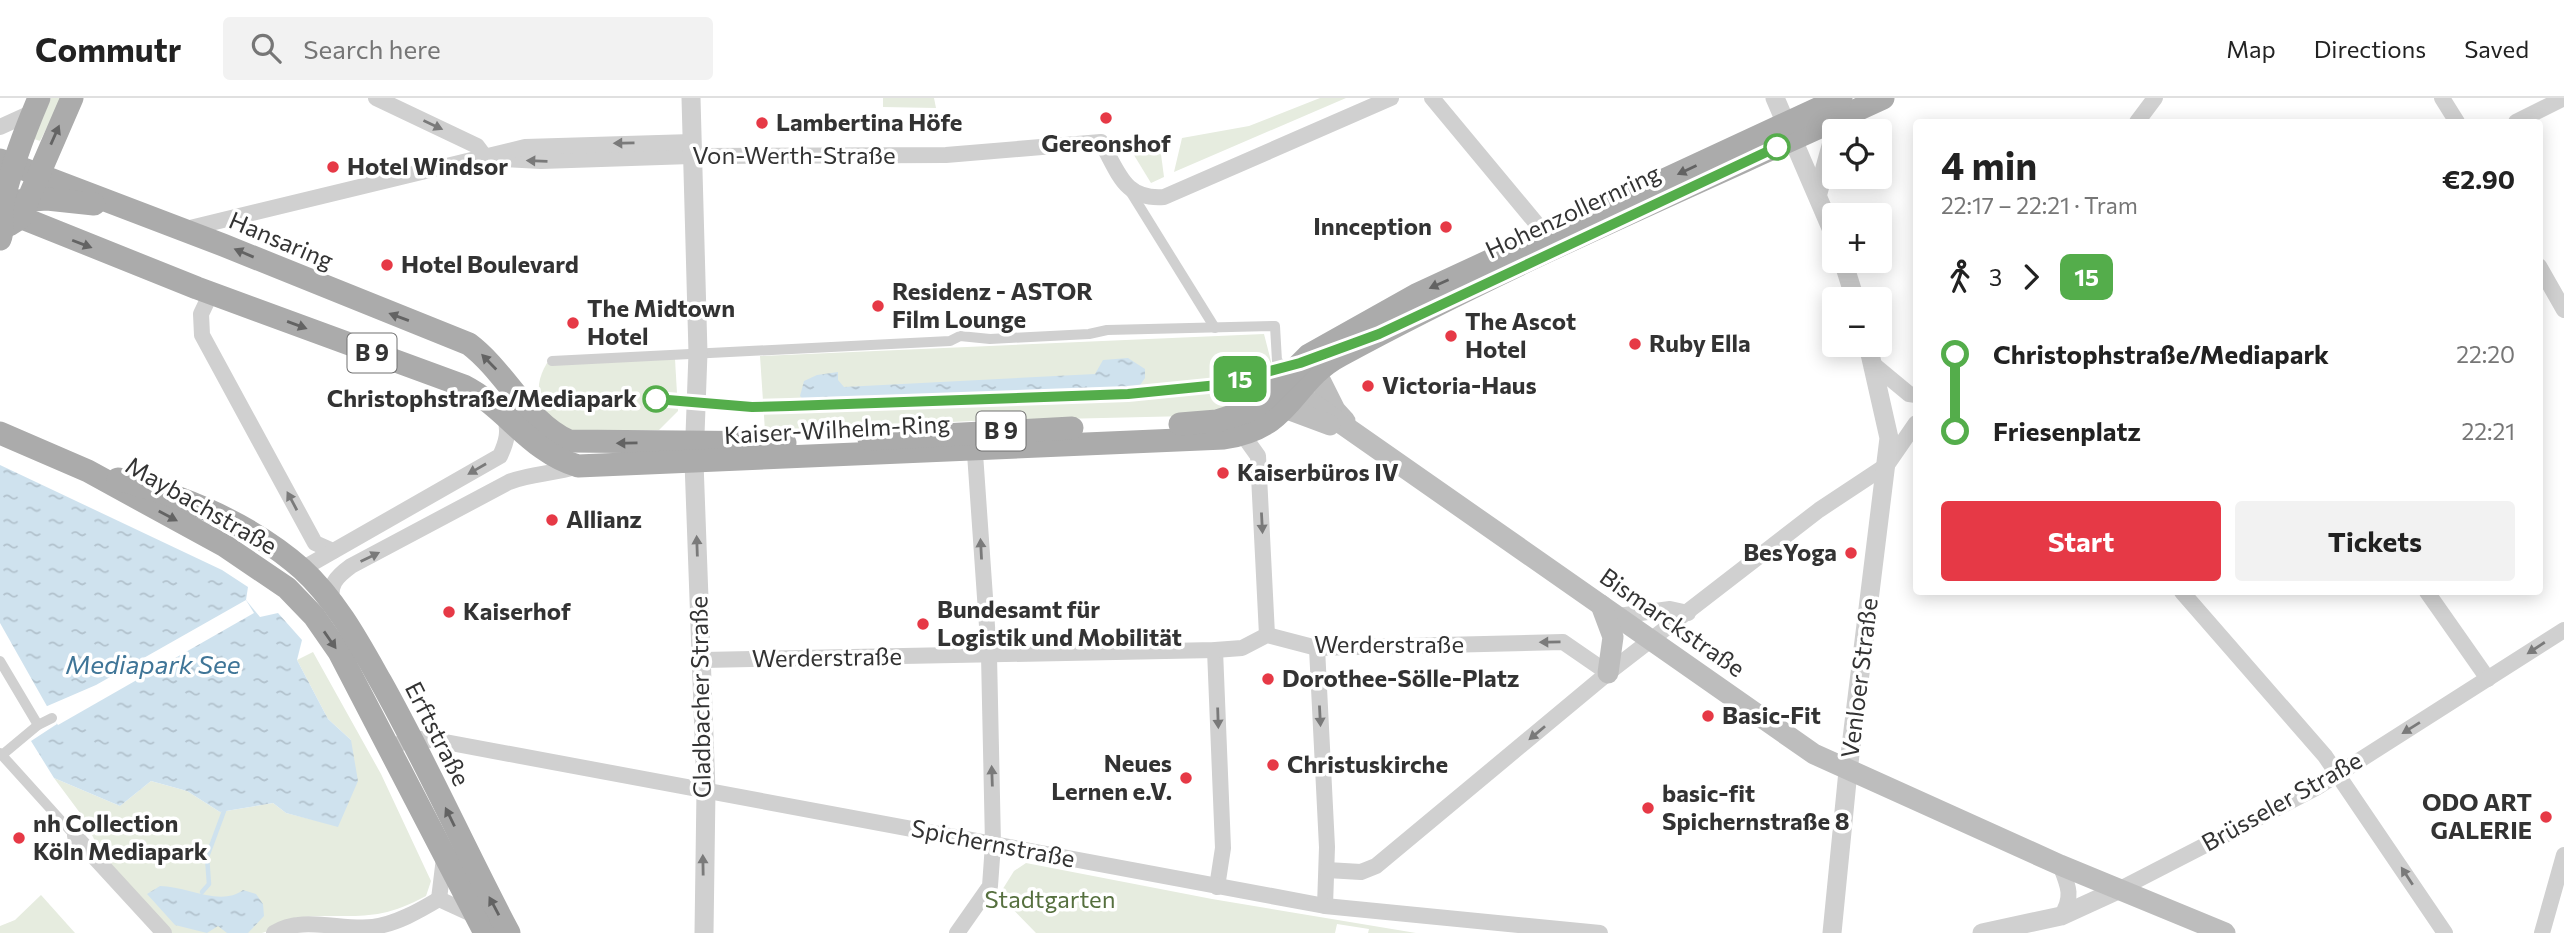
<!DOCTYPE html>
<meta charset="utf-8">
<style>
:root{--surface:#fff;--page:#f2f2f2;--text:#222;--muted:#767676;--line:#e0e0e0;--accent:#e63946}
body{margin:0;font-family:Commissioner,sans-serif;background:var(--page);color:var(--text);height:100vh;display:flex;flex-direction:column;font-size:26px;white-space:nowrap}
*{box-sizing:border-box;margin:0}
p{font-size:23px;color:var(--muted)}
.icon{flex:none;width:38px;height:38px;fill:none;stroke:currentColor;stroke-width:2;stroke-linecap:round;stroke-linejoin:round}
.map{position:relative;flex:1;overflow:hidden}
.panel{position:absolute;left:1913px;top:21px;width:630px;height:476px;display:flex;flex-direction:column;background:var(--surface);border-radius:7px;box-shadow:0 4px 18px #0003}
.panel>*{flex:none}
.badge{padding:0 14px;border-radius:10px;font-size:24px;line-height:46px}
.buttons{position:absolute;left:1822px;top:21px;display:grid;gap:14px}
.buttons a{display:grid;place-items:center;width:70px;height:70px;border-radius:7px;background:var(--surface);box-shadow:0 4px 18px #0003;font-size:35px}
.map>.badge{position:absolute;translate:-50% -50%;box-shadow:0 0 0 4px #fff}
.legs{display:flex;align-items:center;gap:10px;height:77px;padding:0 28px;font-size:23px}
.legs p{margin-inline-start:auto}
.summary{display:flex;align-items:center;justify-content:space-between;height:119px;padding:0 28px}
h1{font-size:38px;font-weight:700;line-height:52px}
.button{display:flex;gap:14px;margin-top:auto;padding:14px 28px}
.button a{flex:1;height:80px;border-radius:7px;background:var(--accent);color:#fff;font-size:28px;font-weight:700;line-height:80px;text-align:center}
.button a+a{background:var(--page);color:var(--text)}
ul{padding:0 28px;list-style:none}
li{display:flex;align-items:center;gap:24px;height:77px;font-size:26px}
li i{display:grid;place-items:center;width:10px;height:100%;margin:0 9px;background:currentColor}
li i::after{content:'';width:18px;height:18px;margin:-9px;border:5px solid;border-radius:50%;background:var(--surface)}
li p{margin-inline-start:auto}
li:first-child i{background:linear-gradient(#0000 50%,currentColor 0)}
li:last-child i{background:linear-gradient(currentColor 50%,#0000 0)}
header{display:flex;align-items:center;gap:42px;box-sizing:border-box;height:98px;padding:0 35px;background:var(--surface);border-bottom:2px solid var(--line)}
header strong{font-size:33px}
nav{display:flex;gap:38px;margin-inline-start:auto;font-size:24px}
.search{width:490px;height:63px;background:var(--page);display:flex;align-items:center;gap:18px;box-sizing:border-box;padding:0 24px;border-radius:7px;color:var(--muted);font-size:26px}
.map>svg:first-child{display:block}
.green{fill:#e6ecdf}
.water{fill:url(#water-ripples)}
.pier{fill:#fff}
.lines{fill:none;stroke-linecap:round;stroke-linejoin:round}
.stream{stroke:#cfe2ee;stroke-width:4.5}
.pedestrian{stroke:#d0d0d0;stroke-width:10}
.minor{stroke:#d0d0d0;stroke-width:16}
.tertiary{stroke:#d0d0d0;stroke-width:19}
.secondary{stroke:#bdbdbd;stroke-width:21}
.primary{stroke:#ababab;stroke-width:23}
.oneway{fill:#7a7a7a}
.oneway2{fill:#636363}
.line-1-casing{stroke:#fff;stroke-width:16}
.line-1{stroke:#54ad4b;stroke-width:10}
.poi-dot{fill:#e63946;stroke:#fff;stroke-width:2.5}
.stop-1-dot{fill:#fff;stroke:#54ad4b;stroke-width:3.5}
.labels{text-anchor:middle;stroke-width:7;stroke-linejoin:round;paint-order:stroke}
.shield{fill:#fff;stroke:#707070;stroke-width:2}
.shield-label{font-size:23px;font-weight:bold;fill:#333}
.poi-label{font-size:24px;font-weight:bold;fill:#333;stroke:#fff;text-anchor:start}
.street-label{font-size:24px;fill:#333;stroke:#fff}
.stop-label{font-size:24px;font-weight:bold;fill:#333;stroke:#fff;text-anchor:end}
.park-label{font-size:24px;fill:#56703f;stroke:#fff}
.water-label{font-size:26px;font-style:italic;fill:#3f7597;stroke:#fff}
</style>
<header>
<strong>Commutr</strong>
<div class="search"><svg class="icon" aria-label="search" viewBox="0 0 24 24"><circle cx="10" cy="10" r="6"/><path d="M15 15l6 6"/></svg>Search here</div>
<nav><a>Map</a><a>Directions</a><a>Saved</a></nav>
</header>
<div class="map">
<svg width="2564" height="835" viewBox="0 0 2564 835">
<defs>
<pattern id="water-ripples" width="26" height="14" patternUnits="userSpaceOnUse" patternTransform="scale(1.75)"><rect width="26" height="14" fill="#cfe2ee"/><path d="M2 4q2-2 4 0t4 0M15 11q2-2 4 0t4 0" fill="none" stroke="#b2c2cd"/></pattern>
</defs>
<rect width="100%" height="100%" fill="#fff"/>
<g class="green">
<polygon points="51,0 62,0 40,43 34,41"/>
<polygon points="883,0 934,0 936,10 883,9"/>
<polygon points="1320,0 1346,0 1174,74 1182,40 1249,28"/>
<polygon points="1159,41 1164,79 1151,85 1126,44"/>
<polygon points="1264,236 1274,275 1244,305 1233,311 1189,318 972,323 765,333 760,258"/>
<path d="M675,261L678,313L659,332L565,334C543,313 529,295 547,265Z"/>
<path d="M313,554L381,676L431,783L426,798C374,826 355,815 301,819C286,820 275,832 262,835C240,835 194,835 170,835L101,755L83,719L54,680L120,708L151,683L187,693L220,714L273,705L286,715L338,728L351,642L328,621L297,562Z"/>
<polygon points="1026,765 1212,801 1416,835 1368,835 1369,831 1337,826 1335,835 1036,835 999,797 1014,773"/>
<polygon points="41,797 75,835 0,835 0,828 15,822"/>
</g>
<g class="water">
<polygon points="1128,260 1145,271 1145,280 1136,293 1125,295 820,309 810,309 800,298 804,283 817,277 838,274 838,282 844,289 1095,276 1103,262"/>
<polygon points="0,367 222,472 248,489 246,502 260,519 278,515 302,542 297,562 328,621 351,642 358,683 338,729 286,715 273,705 220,714 187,693 151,683 120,708 54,680 31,643 57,626 0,525"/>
<path d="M160,788C186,788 221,809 243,792L256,796L263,806L264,818L248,835H227L218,828L207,835L175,827L147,796Z"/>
</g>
<polygon class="pier" points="246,502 254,515 58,627 52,620 45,609 96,587"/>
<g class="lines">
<polyline class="stream" points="202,794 209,786 207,759 224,713"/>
<g class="pedestrian">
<polyline points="1130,93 1215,230"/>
<polyline points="552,263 950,243 960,238 990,241 1089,236 1107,232 1275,228 1277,263 1290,273"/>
<polyline points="0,563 38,627"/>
<polyline points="0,655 75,738"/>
<polyline points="2,657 38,627 52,620"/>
</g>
<g class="minor">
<polyline points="376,0 477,48 486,60"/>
<polyline points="1432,0 1551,143"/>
<polyline points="2442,0 2457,24"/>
<polyline points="2137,24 2155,0"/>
<polyline points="2516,24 2564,0"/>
<polyline points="0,29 33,14"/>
<path d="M486,60L541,63L691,58L946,57L1101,44C1119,75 1124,102 1164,99L1391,0"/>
<polyline points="186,131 525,49 692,44"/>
<polyline points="2539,168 2564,212"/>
<polyline points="211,195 201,216 202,237 315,445 333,453"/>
<polyline points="1874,267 1909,296 1916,297"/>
<polyline points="1243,337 1258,358 1267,537"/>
<path d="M302,471L500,358C507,343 509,334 505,318"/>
<polyline points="2182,494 2325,658 2445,835"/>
<polyline points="2427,494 2488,581"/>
<path d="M333,506C328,487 336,479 351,468L509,384C531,375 555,376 578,368"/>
<polyline points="1618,518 1670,511 1688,515"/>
<polyline points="1317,550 1327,749 1325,808"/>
<polyline points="1215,552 1223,750 1217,789"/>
<polyline points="703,562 1215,552 1242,550 1267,537 1317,550 1563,544 1608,575"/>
<polyline points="390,650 412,640 440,643 1325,808 1600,835"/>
<polyline points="75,738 164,835"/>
<path d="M2060,767C2068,787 2074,799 2061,818"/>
<polyline points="1327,772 1361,774 1376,768 1608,575 1819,412 1887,367 1916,325"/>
<polyline points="2120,791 2316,690 2564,532"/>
<polyline points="439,801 444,760"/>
<path d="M274,835C301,817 342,833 373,829C396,826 419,813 439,801L476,818"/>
<polyline points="957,835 990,788 993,746 989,557 974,341"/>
<polyline points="2542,835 2564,757"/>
</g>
<g class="tertiary">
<polyline points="691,0 698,255 694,364 706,692 704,835"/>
<polyline points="1775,0 1834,137"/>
<polyline points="1818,95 1834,37"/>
<polyline points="1843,163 1855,201"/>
<polyline points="1832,835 1848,673 1889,340 1868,247"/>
<polyline points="1982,835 2061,818 2120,791"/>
</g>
<g class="secondary">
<polyline points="1316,274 1335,312 1345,323"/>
<polyline points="1281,292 1299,296 1814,656 2060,767 2225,835"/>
<polyline points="1287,311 1330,327"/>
<polyline points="1601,507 1613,539 1608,575"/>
</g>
<g class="primary">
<path d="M0,62L223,147L469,246C506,274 527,324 569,343L785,345"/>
<polyline points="17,103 47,101 94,106"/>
<path d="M0,111L197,190L464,288C507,310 530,354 578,368L1224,340C1295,329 1290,284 1341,257C1516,162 1701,84 1883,0"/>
<polyline points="9,127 20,120 72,0"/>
<path d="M0,141C5,129 0,121 2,109C10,72 24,35 39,0"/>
<polyline points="1180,326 1217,323 1248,313 1263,303 1309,257 1416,197 1841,0"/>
<polyline points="0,335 88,373 225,448 287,490 314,518 339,554 485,835"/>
<polyline points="869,341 1072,330"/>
<path d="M118,381C183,398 251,426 302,471C336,502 359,545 381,584C427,666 465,752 509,835"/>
</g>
</g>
<defs><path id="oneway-solid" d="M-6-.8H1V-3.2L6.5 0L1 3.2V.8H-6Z" transform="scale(1.75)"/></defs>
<g class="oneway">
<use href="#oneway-solid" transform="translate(433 27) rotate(25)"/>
<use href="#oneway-solid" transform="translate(624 45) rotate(179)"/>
<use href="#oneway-solid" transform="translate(537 63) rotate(-178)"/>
<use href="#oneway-solid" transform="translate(477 371) rotate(150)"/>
<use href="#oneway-solid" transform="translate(292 403) rotate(-118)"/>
<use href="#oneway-solid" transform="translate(1262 425) rotate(87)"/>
<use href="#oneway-solid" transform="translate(697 448) rotate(-92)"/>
<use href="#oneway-solid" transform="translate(981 451) rotate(-93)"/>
<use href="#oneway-solid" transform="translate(370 459) rotate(-26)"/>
<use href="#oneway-solid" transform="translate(1550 544) rotate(179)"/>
<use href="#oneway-solid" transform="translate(2536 550) rotate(147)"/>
<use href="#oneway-solid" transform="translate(1320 618) rotate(87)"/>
<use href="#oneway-solid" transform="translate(1218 620) rotate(88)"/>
<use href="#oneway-solid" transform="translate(2411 630) rotate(148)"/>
<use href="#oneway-solid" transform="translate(1537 635) rotate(140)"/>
<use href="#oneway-solid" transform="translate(992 678) rotate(-92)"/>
<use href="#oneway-solid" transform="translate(703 767) rotate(-91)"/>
<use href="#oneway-solid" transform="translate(2407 778) rotate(-123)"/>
</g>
<g class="oneway2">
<use href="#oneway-solid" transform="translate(55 37) rotate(-66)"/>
<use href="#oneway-solid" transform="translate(1687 72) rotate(155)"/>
<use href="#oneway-solid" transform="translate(82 146) rotate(21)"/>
<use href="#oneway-solid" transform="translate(244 155) rotate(-157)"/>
<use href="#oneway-solid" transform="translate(1439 186) rotate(156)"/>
<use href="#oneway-solid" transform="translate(399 219) rotate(-160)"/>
<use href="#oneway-solid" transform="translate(297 227) rotate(20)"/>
<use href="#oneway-solid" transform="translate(489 264) rotate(-134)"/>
<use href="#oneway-solid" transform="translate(627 345) rotate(179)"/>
<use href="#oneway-solid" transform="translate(168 418) rotate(28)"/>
<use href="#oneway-solid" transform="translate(330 542) rotate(55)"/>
<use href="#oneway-solid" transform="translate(450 719) rotate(-116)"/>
<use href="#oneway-solid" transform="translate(494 808) rotate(-118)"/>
</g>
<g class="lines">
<defs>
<polyline id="line-1" points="656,301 752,309 790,308 1128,296 1218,287 1300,265 1379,236 1777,49"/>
</defs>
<use href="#line-1" class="line-1-casing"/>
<use href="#line-1" class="line-1"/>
</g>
<g class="poi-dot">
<circle cx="1106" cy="20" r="7"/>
<circle cx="762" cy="25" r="7"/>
<circle cx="333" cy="69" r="7"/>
<circle cx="1446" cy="129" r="7"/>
<circle cx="387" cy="167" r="7"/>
<circle cx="878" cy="208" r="7"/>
<circle cx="573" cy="225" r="7"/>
<circle cx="1451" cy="238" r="7"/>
<circle cx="1635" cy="246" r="7"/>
<circle cx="1368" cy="288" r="7"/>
<circle cx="1223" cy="375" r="7"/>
<circle cx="552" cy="422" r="7"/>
<circle cx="1851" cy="455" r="7"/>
<circle cx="449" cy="514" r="7"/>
<circle cx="923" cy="526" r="7"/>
<circle cx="1268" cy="581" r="7"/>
<circle cx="1708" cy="618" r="7"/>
<circle cx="1273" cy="667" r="7"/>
<circle cx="1186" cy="680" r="7"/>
<circle cx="1648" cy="710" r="7"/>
<circle cx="2546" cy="719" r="7"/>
<circle cx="19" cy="740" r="7"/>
</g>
<g class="stop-1-dot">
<circle cx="1777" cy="49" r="12"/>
<circle cx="656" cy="301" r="12"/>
</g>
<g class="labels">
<g class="shield">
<rect x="347.5" y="235.5" width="49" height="39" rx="5"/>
<rect x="976.5" y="313.5" width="49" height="39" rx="5"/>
</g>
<g class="shield-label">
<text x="372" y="263">B 9</text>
<text x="1001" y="341">B 9</text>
</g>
<g class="poi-label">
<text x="776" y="33">Lambertina Höfe</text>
<text x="1106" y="54" text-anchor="middle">Gereonshof</text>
<text x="347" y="77">Hotel Windsor</text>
<text x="1432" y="137" text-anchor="end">Innception</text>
<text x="401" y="175">Hotel Boulevard</text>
<text x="892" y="202">Residenz - ASTOR<tspan x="892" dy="28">Film Lounge</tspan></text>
<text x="587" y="219">The Midtown<tspan x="587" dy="28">Hotel</tspan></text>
<text x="1465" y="232">The Ascot<tspan x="1465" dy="28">Hotel</tspan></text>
<text x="1649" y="254">Ruby Ella</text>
<text x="1382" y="296">Victoria-Haus</text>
<text x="1237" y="383">Kaiserbüros IV</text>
<text x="566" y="430">Allianz</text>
<text x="1837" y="463" text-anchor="end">BesYoga</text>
<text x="937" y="520">Bundesamt für<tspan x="937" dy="28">Logistik und Mobilität</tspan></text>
<text x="463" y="522">Kaiserhof</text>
<text x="1282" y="589">Dorothee-Sölle-Platz</text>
<text x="1722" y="626">Basic-Fit</text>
<text x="1172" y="674" text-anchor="end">Neues<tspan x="1172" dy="28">Lernen e.V.</tspan></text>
<text x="1287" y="675">Christuskirche</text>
<text x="1662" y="704">basic-fit<tspan x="1662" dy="28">Spichernstraße 8</tspan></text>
<text x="2532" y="713" text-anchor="end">ODO ART<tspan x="2532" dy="28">GALERIE</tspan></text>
<text x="33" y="734">nh Collection<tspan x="33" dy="28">Köln Mediapark</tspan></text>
</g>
<g class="street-label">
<text x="794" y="66">Von-Werth-Straße</text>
<text transform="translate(1573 114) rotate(-25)" y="8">Hohenzollernring</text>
<text transform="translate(281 143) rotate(23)" y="8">Hansaring</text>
<text transform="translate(837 332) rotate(-3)" y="8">Kaiser-Wilhelm-Ring</text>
<text transform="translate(201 408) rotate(30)" y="8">Maybachstraße</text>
<text transform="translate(1672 525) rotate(35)" y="8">Bismarckstraße</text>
<text x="1389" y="555">Werderstraße</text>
<text transform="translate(827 560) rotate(-1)" y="8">Werderstraße</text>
<text transform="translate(1860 580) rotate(-83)" y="8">Venloer Straße</text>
<text transform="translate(701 599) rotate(-91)" y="8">Gladbacher Straße</text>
<text transform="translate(437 636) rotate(63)" y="8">Erftstraße</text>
<text transform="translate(2282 704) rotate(-29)" y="8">Brüsseler Straße</text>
<text transform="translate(993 746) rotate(11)" y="8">Spichernstraße</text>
</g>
<g class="stop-label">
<text x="637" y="309">Christophstraße/Mediapark</text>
</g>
<g class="park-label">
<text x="1050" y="810">Stadtgarten</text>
</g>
<g class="water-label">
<text x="153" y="576">Mediapark See</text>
</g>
</g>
</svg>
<div class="buttons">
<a><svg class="icon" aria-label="locate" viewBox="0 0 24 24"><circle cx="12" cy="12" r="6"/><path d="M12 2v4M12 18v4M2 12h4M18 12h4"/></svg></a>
<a>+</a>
<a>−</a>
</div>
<b class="badge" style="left:1240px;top:281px;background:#54ad4b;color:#fff">15</b>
<section class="panel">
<div class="summary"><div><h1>4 min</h1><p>22:17 – 22:21 · Tram</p></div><b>€2.90</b></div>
<div class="legs"><svg class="icon" aria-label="walk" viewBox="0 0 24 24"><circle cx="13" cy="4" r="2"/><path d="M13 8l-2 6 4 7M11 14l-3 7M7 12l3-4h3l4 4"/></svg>3<svg class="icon" aria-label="forward" viewBox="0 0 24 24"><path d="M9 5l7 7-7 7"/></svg><b class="badge" style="background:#54ad4b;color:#fff">15</b></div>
<ul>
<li><i style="color:#54ad4b"></i><b>Christophstraße/Mediapark</b><p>22:20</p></li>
<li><i style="color:#54ad4b"></i><b>Friesenplatz</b><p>22:21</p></li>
</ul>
<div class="button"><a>Start</a><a>Tickets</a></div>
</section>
</div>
